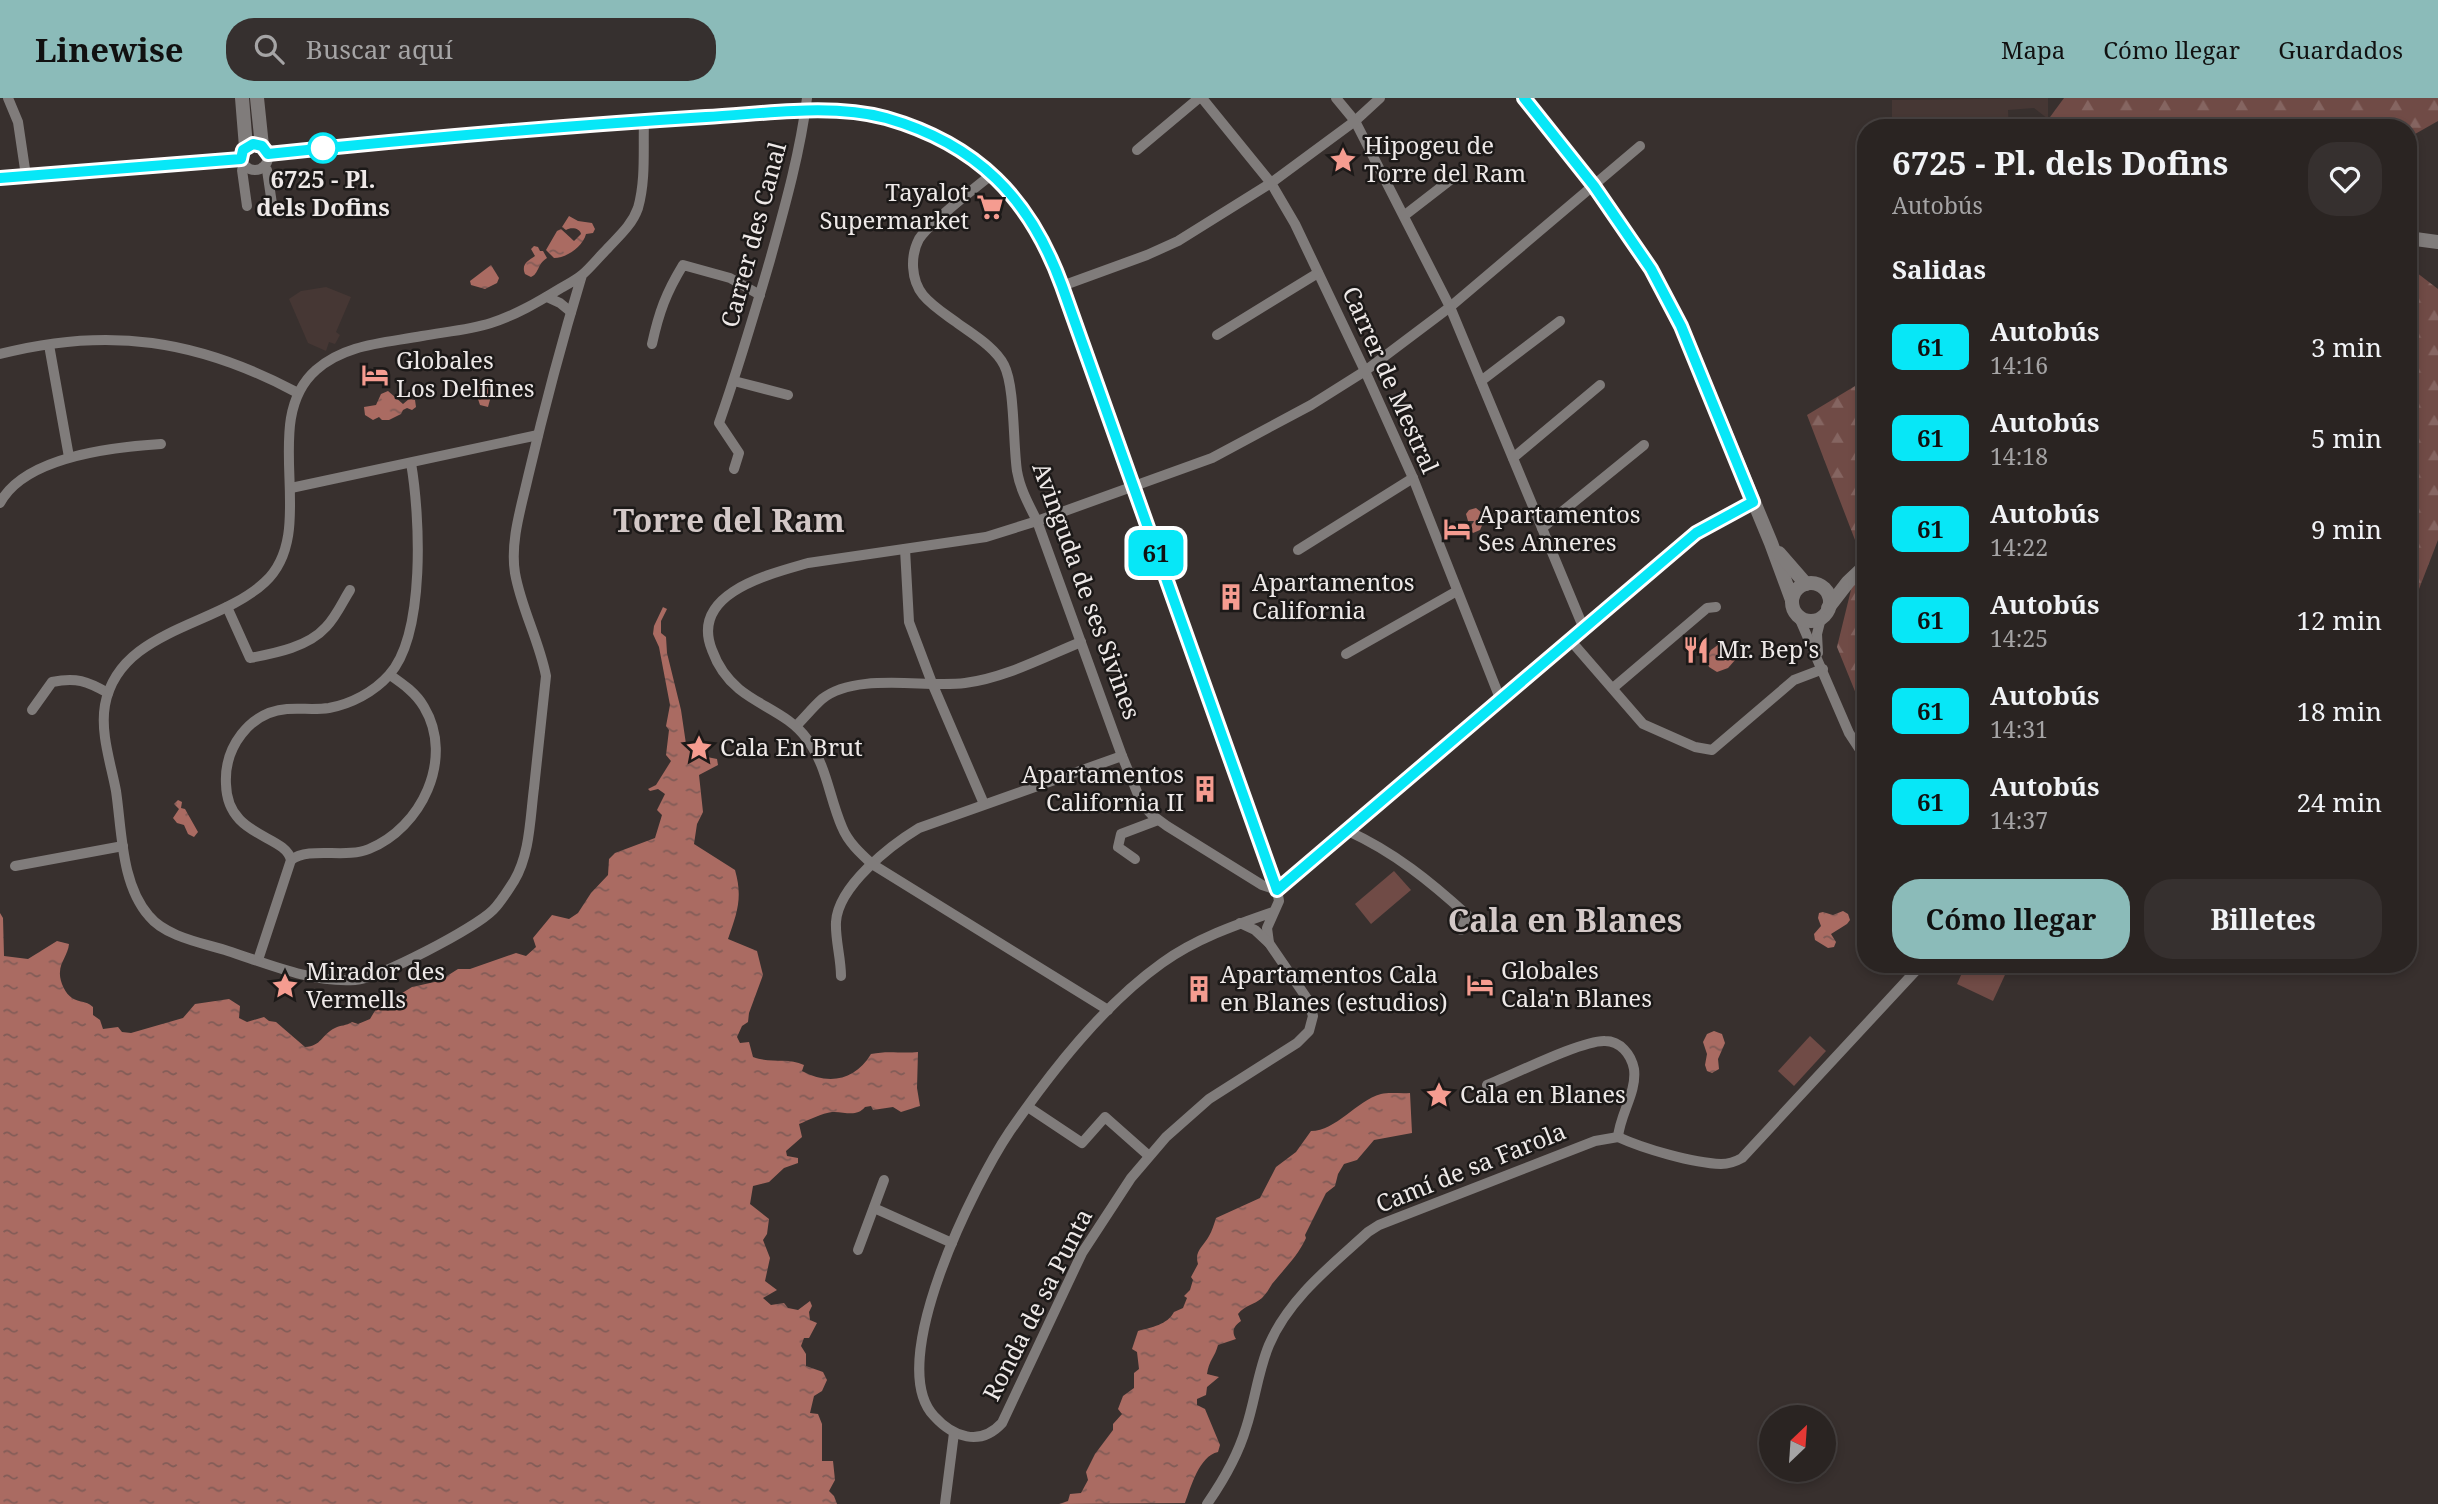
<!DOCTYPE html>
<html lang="es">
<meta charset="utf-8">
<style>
:root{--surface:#2a2422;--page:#36302f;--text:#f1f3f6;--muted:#a5a4a5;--line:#464140;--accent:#8bbbb9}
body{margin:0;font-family:"Noto Serif",serif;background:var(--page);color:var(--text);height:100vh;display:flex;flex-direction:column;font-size:26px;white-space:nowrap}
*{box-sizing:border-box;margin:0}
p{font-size:23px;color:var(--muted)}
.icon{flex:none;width:38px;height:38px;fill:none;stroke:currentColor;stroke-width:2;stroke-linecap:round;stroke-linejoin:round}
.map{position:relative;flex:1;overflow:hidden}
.panel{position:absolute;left:1857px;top:21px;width:560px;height:854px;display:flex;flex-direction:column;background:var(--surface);border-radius:28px;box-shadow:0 4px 10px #0003,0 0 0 2px var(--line)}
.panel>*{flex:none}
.badge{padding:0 14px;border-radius:10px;font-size:24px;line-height:46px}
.needle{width:46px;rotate:25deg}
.tools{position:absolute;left:1759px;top:1307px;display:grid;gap:14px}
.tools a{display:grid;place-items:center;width:77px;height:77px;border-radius:50%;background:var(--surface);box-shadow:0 4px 10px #0003,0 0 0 2px var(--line);font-size:35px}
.map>.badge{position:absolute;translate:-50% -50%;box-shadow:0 0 0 4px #fff}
h2{padding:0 35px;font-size:26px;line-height:63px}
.round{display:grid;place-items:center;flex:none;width:74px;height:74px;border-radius:28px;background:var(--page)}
.overview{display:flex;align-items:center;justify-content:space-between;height:119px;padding:0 35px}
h1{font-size:33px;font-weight:700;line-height:52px}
.action{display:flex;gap:14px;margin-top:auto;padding:14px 35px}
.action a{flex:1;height:80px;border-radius:28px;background:var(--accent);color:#111;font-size:28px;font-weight:700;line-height:80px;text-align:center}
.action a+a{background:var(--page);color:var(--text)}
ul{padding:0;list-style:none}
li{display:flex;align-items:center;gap:21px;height:91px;padding:0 35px}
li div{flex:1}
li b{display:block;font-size:26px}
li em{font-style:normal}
li .badge{min-width:77px;font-weight:700;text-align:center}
header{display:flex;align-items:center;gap:42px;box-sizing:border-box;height:98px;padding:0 35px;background:var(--accent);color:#111}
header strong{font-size:33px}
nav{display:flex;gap:38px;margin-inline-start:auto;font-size:24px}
.search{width:490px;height:63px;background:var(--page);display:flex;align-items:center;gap:18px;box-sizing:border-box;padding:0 24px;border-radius:28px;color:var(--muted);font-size:26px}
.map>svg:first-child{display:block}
.built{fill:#463734}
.forest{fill:url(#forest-firs)}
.pitch{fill:#704b46}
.water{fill:url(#water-ripples)}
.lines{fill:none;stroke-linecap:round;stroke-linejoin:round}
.minor{stroke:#807c7b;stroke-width:10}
.tertiary{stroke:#807c7b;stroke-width:14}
.line-casing{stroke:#fff;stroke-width:16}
.line{stroke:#07e7f7;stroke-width:10}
.stop-dot{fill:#fff;stroke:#07e7f7;stroke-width:3.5}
.labels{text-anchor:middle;stroke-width:5;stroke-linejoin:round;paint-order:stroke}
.poi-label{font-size:24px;fill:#eee9e8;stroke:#1c1918;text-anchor:start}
.stop-label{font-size:24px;font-weight:bold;fill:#eee9e8;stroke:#1c1918}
.street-label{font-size:24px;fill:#eee9e8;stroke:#1c1918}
.district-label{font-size:32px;font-weight:bold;fill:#d3c8c7;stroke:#1c1918}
</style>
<header>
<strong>Linewise</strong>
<div class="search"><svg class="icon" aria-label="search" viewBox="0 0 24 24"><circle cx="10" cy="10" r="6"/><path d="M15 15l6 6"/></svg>Buscar aquí</div>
<nav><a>Mapa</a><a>Cómo llegar</a><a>Guardados</a></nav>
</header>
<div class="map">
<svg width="2438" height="1406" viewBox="0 0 2438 1406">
<defs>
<pattern id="forest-firs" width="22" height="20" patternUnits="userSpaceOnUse" patternTransform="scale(1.75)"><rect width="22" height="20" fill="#704b46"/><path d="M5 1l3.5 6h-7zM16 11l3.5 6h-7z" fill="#856561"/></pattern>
<pattern id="water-ripples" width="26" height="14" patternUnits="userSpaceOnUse" patternTransform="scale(1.75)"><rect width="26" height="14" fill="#aa6b62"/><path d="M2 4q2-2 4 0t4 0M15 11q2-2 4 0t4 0" fill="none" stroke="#825c57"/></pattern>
</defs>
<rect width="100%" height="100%" fill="#38302e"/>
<g class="built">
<polygon points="2048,0 2048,21 2034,10 2008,12 2009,30 1892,30 1892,2"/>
<polygon points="326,189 351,199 336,234 340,237 335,246 329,244 326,253 308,245 289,201 301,193"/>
</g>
<g class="forest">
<polygon points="2064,0 2438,0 2438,23 2408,40 2408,30 2042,30"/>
<polygon points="2408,168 2438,191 2438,442 2419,491 2408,538"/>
<polygon points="1865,282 1865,618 1837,549 1860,455 1807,317"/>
</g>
<g class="pitch">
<polygon points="1394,773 1411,792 1371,826 1355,806"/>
<polygon points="1966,866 2010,866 1993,903 1957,886"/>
<polygon points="1810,938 1826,953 1794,988 1778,973"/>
</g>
<g class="water">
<path d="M569,118L578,123L592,125L595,131L593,135L586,136C583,148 567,160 554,160L546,152L557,133L561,131L574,143L581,136C580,130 571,129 566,132L562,129Z"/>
<path d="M534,148L538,149L540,153H543L547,160C537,166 539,176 531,179L525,176C521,166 528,163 535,158L531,151Z"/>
<polygon points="491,167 499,180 497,185 485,191 471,187 470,183"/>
<polygon points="483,284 494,287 488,309 480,307 475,292 477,286"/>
<polygon points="388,293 403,306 409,301 415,302 416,309 412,312 407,310 403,312 401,316 389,322 382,322 379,319 373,322 365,317 364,309 376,307 381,296"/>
<polygon points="1476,410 1482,415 1484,423 1480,432 1473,435 1469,431 1474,423 1468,423 1466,416 1469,412"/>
<path d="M663,509L667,511L661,523V535L666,539L667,555L681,612L686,646C696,647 701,650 707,659L717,661L718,667L699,677L703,714L697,726L694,746L735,772C743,800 737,815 728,841L757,853L763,877L749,915L748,924L742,928L737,939L740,945L749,944L753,959C772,966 787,959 804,967L802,973C828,987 855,983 871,956C890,952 900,956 918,954L917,990L920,1008L901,1014L893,1009L873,1012L871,1008L865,1009C856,1020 844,1013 832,1014C822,1015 809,1022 799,1026L802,1039L786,1053L787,1058L798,1060V1065L784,1070L769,1084L753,1088L750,1106L769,1121L767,1136L763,1142L770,1160L765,1183L777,1192L763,1200L771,1207L784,1205L788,1210L798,1212L810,1203L812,1208L809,1214L810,1222L817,1225L809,1240H804L801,1248L806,1256V1268L823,1274L827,1282L822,1293L814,1298L810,1315L818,1316L822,1326V1363H833L835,1382L829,1393L834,1398L837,1406H0V815L3,820L4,858L28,861L57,843L69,846C68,857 60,864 60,874C59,882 65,896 72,900C80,905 85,902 93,909V917L100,922L103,931L118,929L122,934L131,935L183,920L195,906L229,901L240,908L239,920L247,924L264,919L269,923L276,924L305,949C322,948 321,937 335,930C341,927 346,928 352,924L358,926L370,921L376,911L412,889L439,883L458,871H470L516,855L526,858L536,849L533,840L552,817L569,821L578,815L591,795L608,777L609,761L615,755L655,740L662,717L657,712L665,696L658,691L650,693L648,691L656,687L671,663L666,657L669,632L666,628L670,607L659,549L653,536L654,528Z"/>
<polygon points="1722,544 1735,554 1736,561 1728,570 1717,574 1709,569 1706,561 1711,552"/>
<polygon points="178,702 182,704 181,710 185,711 198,734 194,739 188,736 184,727 177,725 173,720 179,711 174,706"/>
<polygon points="1843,813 1848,816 1850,822 1847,826 1831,836 1836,844 1834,849 1828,850 1815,842 1814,836 1821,828 1818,820 1819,815 1823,814 1833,817"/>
<polygon points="1714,933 1722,936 1725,945 1718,961 1719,971 1712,975 1707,973 1705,967 1707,956 1703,944 1707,936"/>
<path d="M1410,995L1412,1035L1374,1042L1357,1062L1344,1066L1338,1076L1335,1088L1326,1095L1305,1137L1306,1140C1298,1158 1284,1171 1272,1186C1269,1191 1266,1196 1262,1200C1254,1207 1245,1207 1238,1216L1241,1223C1234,1228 1231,1233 1236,1241L1218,1247C1215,1259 1209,1262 1207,1276L1219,1279L1207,1289L1206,1297L1197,1301V1307L1205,1311L1220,1347L1218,1354C1199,1358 1191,1389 1185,1405L1059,1406L1068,1403L1070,1396L1081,1395L1088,1382L1086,1374L1095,1356L1113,1332V1326L1122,1316L1118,1311L1123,1298L1134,1290V1275L1139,1271L1137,1254L1132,1251L1138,1233C1152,1229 1167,1227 1174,1214L1183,1210L1187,1200L1184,1198L1190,1192L1193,1182L1191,1179L1198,1166C1194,1153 1203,1149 1209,1138C1212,1133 1214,1126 1216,1120L1260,1100L1276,1069L1296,1054L1311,1033C1336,1033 1356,1003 1381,996C1390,994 1401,996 1410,995Z"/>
</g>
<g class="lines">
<g class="minor">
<polyline points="8,0 18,24 26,78"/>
<polyline points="1202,0 1271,85 1295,126 1365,273 1413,380 1501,603"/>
<polyline points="1336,0 1355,23 1450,209 1584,531"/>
<circle cx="255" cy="59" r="13"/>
<polyline points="1137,52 1199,0"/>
<path d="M268,56L393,43L644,23L829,12C947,24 1020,75 1062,188L1277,792L1279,803L1267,830L1269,845L1308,902L1313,918L1309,933L1297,945L1209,1001L1166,1039L1131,1080L1082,1155L1002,1325C980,1349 953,1339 934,1318C884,1265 975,1085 1010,1033C1051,974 1103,907 1162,865C1195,841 1235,827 1273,814"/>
<polyline points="246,69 242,72 247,108"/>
<polyline points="263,69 267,72 272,106"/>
<path d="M991,77C975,90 929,125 919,141C910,158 911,182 923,197C932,208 945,216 956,224C972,236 995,249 1004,267C1015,288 1013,347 1017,373C1020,391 1029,407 1037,423L1122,658L1142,706L1152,717L1167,728L1262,787L1277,792"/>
<polyline points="0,80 241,61"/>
<polyline points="1405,117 1458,76"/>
<path d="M582,177C562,243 544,311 528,379C521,410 510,444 515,475C521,510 539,542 546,578C542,615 538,653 534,690C530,721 530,756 514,783C508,792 501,804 493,812C475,830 380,880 355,882C312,885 268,866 228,853C203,845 166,839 149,818C121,786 122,733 116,693C111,666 100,635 105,607C119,531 217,529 265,484C321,432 257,324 316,272C345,246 385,245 422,238C444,234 469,232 491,225C516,217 538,204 561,190C568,186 576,182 583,176C591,169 599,159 607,151C619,138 632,127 638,110C646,82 643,51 644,23"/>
<polyline points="1062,188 1147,157 1178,143 1271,85 1355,23 1380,0"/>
<polyline points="547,199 560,205 571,214"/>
<polyline points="1217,237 1318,175"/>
<path d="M652,246C659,214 666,195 683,167L730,180L760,197"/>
<polyline points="49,247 69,359"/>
<path d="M0,256C109,228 198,242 296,294"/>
<polyline points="734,283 788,297"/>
<polyline points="1481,283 1560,223"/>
<polyline points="1513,360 1600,287"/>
<path d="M734,371L739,355L719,325C738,271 754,217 770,162C785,108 800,55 807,0"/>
<polyline points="291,390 538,337"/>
<path d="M0,405C25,358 114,349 161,346"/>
<polyline points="1542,430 1644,347"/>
<polyline points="905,451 909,524 932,585 984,706"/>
<polyline points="1298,452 1413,380"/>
<path d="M227,509L250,560C276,555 308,549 326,529C336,519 343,503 350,492"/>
<polyline points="1798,517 1849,635 1866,661"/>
<polyline points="1571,543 1643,626 1695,649 1712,652 1794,582 1823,571"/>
<polyline points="1818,555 1817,536 1821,520"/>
<polyline points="1346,556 1457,493"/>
<polyline points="1613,590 1707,510 1716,509"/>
<path d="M32,612L52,584C76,579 87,583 108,595"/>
<path d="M796,628C805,619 813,609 822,601C856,574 924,590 965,585C1005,580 1044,559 1081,544"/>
<path d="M1348,733C1394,754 1431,784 1467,817L1461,832"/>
<polyline points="1135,761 1118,749 1121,736 1158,722"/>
<path d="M291,762C310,748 345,761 369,751C421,730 455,661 424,609C416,595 403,586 390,577"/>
<polyline points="15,768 123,748"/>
<polyline points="1277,792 1696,435 1753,404"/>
<polyline points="1240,825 1255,832 1269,845"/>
<path d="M258,862L291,762C285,736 227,740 226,686C224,650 249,614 287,611C301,610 315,612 329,610C351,606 374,594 389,577C426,536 420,417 411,365"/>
<path d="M841,878C841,860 835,841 836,824C838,788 891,747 919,730L1122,658"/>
<path d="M1108,912L872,766C860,755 848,744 842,729C829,699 827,668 807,641C790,617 761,609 739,591C727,581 717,566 712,552C689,495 770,476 808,465L986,439L1037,423L1212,360L1311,307L1365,273L1450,209L1640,48"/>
<path d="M1487,987C1513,977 1582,942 1605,943C1620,943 1631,956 1634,971C1637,994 1620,1016 1618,1039"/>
<polyline points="1028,1009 1082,1045 1105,1019 1149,1058"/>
<path d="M1618,1039C1644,1051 1693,1065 1721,1066C1729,1066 1735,1064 1742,1060L1922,866"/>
<polyline points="874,1110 952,1145"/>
<polyline points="858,1152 884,1082"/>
<polyline points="945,1406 954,1335"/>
<path d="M1207,1406C1223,1383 1238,1357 1246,1330C1255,1303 1258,1273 1269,1247C1289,1200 1332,1167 1368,1134L1379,1127L1595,1043L1618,1039"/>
</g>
<g class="tertiary">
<polyline points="242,0 246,49"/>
<polyline points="257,0 262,48"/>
<polyline points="1524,0 1594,88 1651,171 1681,228 1771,445 1792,502"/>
<polyline points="2408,140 2438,144"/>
<polyline points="1779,455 1806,486"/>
<circle cx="1811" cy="504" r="19"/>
<polyline points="1828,510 1848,484 1866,467"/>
</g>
</g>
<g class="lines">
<defs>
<path id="line" d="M0,80L241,61L243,52L253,46L262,48L268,56C414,41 560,28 706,19C764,16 830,5 886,20C977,46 1030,100 1062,188L1277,792L1696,435L1753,404L1681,228L1651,171L1594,88L1524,0"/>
</defs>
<use href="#line" class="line-casing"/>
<use href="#line" class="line"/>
</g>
<defs>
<symbol id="sight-bare" viewBox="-9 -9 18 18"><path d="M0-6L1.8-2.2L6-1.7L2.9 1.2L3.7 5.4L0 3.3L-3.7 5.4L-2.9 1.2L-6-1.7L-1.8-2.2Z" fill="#f59c90" stroke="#1c1918" stroke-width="2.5" paint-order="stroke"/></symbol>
<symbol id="supermarket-bare" viewBox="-9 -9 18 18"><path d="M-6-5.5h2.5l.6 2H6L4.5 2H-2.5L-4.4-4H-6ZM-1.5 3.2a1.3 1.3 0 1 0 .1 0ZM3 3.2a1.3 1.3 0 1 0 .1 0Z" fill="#f59c90" stroke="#1c1918" stroke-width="2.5" paint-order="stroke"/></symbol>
<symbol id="hotel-bare" viewBox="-9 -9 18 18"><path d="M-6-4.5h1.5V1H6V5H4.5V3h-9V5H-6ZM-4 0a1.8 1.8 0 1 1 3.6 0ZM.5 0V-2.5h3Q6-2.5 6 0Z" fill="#f59c90" stroke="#1c1918" stroke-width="2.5" paint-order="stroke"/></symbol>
<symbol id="building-bare" viewBox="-9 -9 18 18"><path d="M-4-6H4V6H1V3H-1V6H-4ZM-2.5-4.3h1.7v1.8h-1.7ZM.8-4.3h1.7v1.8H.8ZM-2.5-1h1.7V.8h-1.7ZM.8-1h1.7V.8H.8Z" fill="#f59c90" stroke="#1c1918" stroke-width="2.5" paint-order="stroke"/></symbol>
<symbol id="restaurant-bare" viewBox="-9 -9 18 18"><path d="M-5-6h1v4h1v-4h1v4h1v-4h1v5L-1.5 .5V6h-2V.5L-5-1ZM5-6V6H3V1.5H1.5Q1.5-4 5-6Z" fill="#f59c90" stroke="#1c1918" stroke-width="2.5" paint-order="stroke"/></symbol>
</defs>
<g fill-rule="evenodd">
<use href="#sight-bare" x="1324" y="43" width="38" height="38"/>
<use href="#supermarket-bare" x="971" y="90" width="38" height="38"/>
<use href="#hotel-bare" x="356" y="258" width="38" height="38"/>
<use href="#hotel-bare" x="1438" y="412" width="38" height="38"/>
<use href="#building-bare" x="1212" y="480" width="38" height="38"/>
<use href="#restaurant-bare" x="1677" y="533" width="38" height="38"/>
<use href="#sight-bare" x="680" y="631" width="38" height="38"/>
<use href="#building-bare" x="1186" y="672" width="38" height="38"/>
<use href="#hotel-bare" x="1461" y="868" width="38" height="38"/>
<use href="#sight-bare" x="266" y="869" width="38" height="38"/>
<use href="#building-bare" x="1180" y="872" width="38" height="38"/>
<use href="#sight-bare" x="1420" y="978" width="38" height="38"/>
</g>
<circle class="stop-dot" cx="323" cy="50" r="14"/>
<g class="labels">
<g class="poi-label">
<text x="1364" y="56">Hipogeu de<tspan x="1364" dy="28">Torre del Ram</tspan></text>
<text x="969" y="103" text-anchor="end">Tayalot<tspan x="969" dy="28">Supermarket</tspan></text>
<text x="396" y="271">Globales<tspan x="396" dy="28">Los Delfines</tspan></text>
<text x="1478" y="425">Apartamentos<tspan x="1478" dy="28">Ses Anneres</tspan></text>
<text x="1252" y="493">Apartamentos<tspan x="1252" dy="28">California</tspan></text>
<text x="1717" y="560">Mr. Bep's</text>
<text x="720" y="658">Cala En Brut</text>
<text x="1184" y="685" text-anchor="end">Apartamentos<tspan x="1184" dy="28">California II</tspan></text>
<text x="1501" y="881">Globales<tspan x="1501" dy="28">Cala'n Blanes</tspan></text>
<text x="306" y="882">Mirador des<tspan x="306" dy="28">Vermells</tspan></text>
<text x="1220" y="885">Apartamentos Cala<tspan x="1220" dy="28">en Blanes (estudios)</tspan></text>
<text x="1460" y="1005">Cala en Blanes</text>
</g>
<g class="stop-label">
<text x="323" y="90">6725 - Pl.<tspan x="323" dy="28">dels Dofins</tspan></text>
</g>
<g class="street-label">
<text transform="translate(754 137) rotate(-75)" y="8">Carrer des Canal</text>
<text transform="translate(1390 282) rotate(66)" y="8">Carrer de Mestral</text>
<text transform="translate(1086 493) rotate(70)" y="8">Avinguda de ses Sivines</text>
<text transform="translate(1471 1070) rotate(-22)" y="8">Camí de sa Farola</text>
<text transform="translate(1038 1207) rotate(-63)" y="8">Ronda de sa Punta</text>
</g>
<g class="district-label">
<text x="729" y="434">Torre del Ram</text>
<text x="1565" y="834">Cala en Blanes</text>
</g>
</g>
</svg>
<div class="tools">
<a><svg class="needle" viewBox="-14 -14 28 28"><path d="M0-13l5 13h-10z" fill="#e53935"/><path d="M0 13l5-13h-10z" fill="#a5a4a5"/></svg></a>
</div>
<b class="badge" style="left:1156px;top:455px;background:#07e7f7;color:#111">61</b>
<section class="panel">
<div class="overview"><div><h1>6725 - Pl. dels Dofins</h1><p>Autobús</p></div><a class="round"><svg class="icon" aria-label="heart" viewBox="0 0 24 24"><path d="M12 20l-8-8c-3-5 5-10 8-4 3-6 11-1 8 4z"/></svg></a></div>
<h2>Salidas</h2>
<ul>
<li><span class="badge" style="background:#07e7f7;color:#111">61</span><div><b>Autobús</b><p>14:16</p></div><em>3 min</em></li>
<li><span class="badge" style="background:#07e7f7;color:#111">61</span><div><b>Autobús</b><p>14:18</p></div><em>5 min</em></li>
<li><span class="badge" style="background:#07e7f7;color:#111">61</span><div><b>Autobús</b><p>14:22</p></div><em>9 min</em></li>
<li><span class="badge" style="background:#07e7f7;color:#111">61</span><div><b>Autobús</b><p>14:25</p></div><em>12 min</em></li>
<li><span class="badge" style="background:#07e7f7;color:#111">61</span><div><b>Autobús</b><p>14:31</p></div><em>18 min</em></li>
<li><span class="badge" style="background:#07e7f7;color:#111">61</span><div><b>Autobús</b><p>14:37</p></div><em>24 min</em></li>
</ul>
<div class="action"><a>Cómo llegar</a><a>Billetes</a></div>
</section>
</div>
